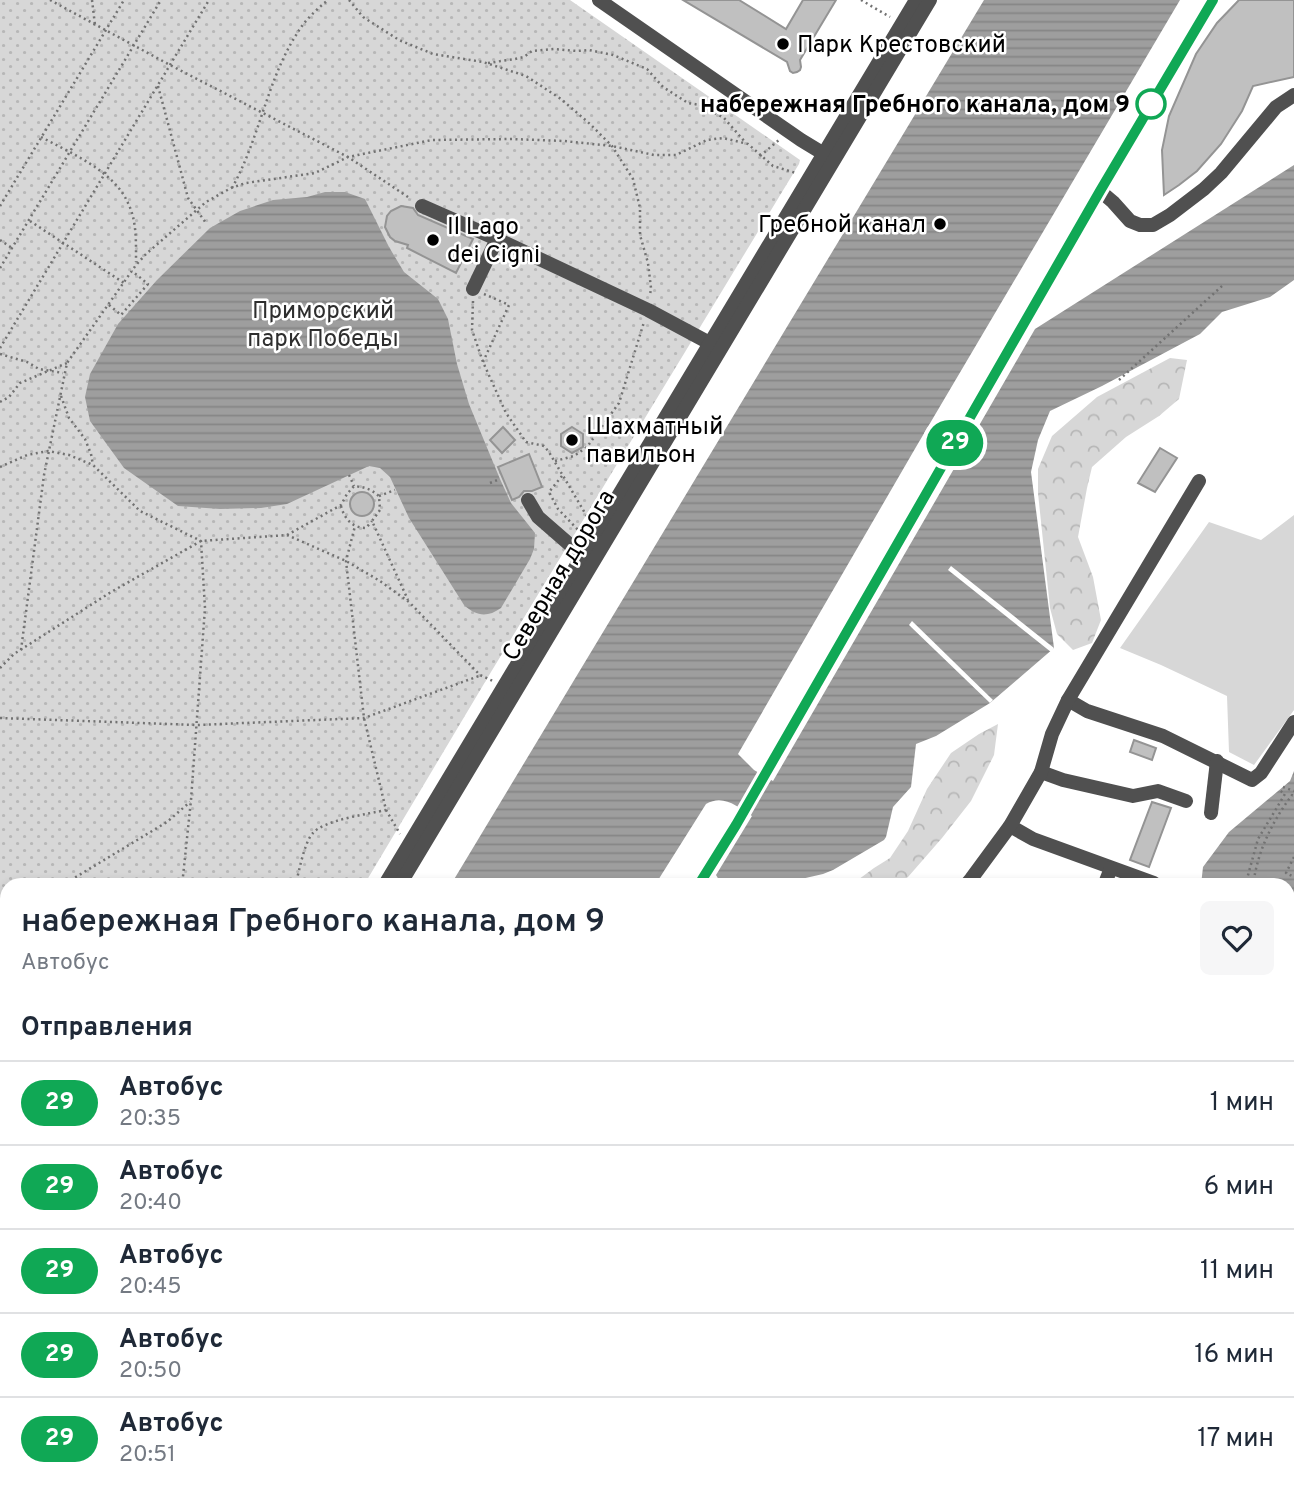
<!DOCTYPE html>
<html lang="ru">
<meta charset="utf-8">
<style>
:root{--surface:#fff;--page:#f6f6f7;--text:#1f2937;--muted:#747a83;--line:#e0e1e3}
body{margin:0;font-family:Overpass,sans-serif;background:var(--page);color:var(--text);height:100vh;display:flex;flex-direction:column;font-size:26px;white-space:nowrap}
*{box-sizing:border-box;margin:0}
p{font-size:23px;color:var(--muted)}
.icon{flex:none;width:38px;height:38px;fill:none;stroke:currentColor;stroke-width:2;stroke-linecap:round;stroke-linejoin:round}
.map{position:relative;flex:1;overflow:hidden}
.panel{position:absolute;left:0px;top:878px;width:1295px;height:618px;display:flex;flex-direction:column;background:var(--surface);border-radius:21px 21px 0 0;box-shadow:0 4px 10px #0003}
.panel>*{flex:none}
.badge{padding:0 14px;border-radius:23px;font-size:24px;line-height:46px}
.map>.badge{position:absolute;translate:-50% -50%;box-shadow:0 0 0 4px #fff}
h2{padding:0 21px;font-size:26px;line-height:63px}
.round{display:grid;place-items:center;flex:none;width:74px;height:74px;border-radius:10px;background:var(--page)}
.summary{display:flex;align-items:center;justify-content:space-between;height:119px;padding:0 21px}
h1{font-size:33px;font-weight:600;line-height:52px}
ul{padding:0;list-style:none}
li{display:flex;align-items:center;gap:21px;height:84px;padding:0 21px;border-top:2px solid var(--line)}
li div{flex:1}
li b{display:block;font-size:26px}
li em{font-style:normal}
li .badge{min-width:77px;font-weight:700;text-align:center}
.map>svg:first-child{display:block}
.grass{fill:#d7d7d7}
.forest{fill:url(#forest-crowns)}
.park{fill:url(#park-dots)}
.water{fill:url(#water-rules)}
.pier{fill:#fff}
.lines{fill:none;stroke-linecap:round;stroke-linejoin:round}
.ferry{stroke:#3f3f3f;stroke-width:2;stroke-dasharray:9 7;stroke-linecap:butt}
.building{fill:#c0c0c0;stroke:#949494;stroke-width:2}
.path{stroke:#727272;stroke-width:2.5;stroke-dasharray:2 3.5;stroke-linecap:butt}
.minor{stroke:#505050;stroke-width:14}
.line-casing{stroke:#fff;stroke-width:16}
.line{stroke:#10a855;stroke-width:10}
.poi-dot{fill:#000;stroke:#fff;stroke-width:2.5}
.stop-dot{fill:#fff;stroke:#10a855;stroke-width:3.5}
.labels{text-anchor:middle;stroke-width:5;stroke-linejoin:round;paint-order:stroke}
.poi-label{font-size:24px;fill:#000;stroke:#fff;text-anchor:start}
.stop-label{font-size:24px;font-weight:bold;fill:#000;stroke:#fff;text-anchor:end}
.park-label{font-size:24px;fill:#2e2e2e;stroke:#fff}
.street-label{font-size:24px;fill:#000;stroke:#fff}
</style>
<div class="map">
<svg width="1294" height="1495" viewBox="0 0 1294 1495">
<defs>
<pattern id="forest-crowns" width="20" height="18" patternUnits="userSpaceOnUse" patternTransform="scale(1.75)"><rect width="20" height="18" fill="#d7d7d7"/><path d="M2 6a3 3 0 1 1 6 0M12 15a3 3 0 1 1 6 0" fill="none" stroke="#b7b7b7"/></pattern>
<pattern id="park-dots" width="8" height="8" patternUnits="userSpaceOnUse" patternTransform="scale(1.75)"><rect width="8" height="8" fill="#d7d7d7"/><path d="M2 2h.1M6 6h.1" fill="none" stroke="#b7b7b7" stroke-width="1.8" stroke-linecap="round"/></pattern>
<pattern id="water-rules" width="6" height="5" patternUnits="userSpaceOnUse" patternTransform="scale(1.75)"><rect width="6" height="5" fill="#9e9e9e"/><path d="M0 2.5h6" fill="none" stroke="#868686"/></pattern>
</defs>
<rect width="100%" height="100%" fill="#fff"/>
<polygon class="grass" points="1294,515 1294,710 1254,765 1229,752 1227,696 1161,665 1120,648 1209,522 1261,540"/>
<g class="forest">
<polygon points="1170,358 1187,360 1179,399 1159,416 1126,437 1092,467 1087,488 1078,537 1093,577 1101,620 1092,643 1073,650 1057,634 1050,608 1038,493 1038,469 1052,436 1097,397"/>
<polygon points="998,724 994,755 971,801 942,838 908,877 897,885 851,885 874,868 890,858 908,831 927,789 951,753 979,734"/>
</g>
<polygon class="park" points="0,0 570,0 800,160 799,164 491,672 364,885 7,886 7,1481 0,1492"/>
<g class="water">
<path d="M984,0H1180L916,447L738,754L754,770L773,781L1035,329L1294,165V280L1270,297L1222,312L1200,334L1102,386L1050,411L1038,440L1031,472L1054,648L990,703L936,736L916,744L911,787L893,807L886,837L884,840L833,870L823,874L775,885H722L716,875L752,816C737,806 723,794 706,804L655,885L450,886Z"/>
<path d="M325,192H345L365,199L389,247L404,272L438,299L448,319L457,364L469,404L500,479L511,503L535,533L534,549L530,559L501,608C487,618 476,616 464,605L409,518L390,477L380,468L369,466L287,504L261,508L220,509L178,506L124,468L90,421L85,397L90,374L118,324L157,280L210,228L240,211L273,200L307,197Z"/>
<polygon points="1294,771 1294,1490 1292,1495 734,1495 740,1489 1288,1489 1288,886 1201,885 1203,867 1229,832 1290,781"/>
<polygon points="7,1313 7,1410 0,1414 0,1317"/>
</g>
<g class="pier">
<polygon points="951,566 1054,648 1051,652 948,570"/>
<polygon points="912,621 993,700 990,703 909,625"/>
</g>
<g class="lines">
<g class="ferry">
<polyline points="1288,1209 1294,1200"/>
<polyline points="1095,1495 1099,1489"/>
</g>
</g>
<g class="building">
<polygon points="683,0 739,0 786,29 803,0 836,0 800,60 801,67 800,70 797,72 793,73 790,71 787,62"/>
<polygon points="1239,0 1294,0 1294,77 1253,86 1242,111 1221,144 1197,171 1179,185 1164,195 1162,150 1169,116 1196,54 1217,23"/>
<polygon points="401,206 413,208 418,215 473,239 456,273 407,248 408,245 395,241 390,237 385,227 387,216 391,211"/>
<polygon points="503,427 515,440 502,453 490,440"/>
<polygon points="572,427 583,434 583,447 572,453 561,446 561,434"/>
<polygon points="1160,448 1177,458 1155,492 1138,483"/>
<polygon points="529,454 542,487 532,491 524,491 519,497 512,500 498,467"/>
<circle cx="362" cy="504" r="12"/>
<polygon points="1134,740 1156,748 1152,760 1130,752"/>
<polygon points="1152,802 1171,808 1149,867 1130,860"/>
</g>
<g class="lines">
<g class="path">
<polyline points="50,0 170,65 348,157 411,199"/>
<polyline points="92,0 95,25"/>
<polyline points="349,0 363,17 399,40 433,54 483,62 526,76 561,99 590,124 612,146 633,179 640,208 640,235 648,263 651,288 650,295"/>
<polyline points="861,0 890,17"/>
<polyline points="488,63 515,59 524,57 532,51 554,49 577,51 589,50 613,55 647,69 663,87 688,103 700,105 724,118 746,143"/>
<polyline points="158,86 188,198 206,223"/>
<path d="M41,137C71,153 114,171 128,203C137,221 136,243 136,262"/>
<polyline points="760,156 779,140"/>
<path d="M232,188C260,138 267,79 298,32C305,20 317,9 328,0"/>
<polyline points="0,206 124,0"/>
<polyline points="30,221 124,283"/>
<polyline points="0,240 12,248"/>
<polyline points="0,268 161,0"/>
<polyline points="473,301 472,330 483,362 506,413 526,442 544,446 549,452 589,520"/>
<polyline points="109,305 121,315 148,284 132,271"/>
<polyline points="0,348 209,0"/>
<polyline points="0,354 27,362 39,369 63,373"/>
<polyline points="483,362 509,305 484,294"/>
<polyline points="1119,380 1222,286"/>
<polyline points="61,396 69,418 85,439 91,454 93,465"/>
<polyline points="0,402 9,397 20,383 67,363"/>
<polyline points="555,461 574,456 587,447 619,403 644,322"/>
<polyline points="0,467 27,455 48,451 69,455 93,465 140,511 201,541 205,608 191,800 182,886"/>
<polyline points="349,475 354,486"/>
<polyline points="562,476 549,492 558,509 581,533"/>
<polyline points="490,483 500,479"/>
<polyline points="379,496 395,490"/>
<path d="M341,506C344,518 352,528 366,528L372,521"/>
<path d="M287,535L341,505L347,494L354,486C364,487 371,489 379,496L380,510L372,521L408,600"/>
<polyline points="21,650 44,475 67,363 136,265 146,254 206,202 231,188 246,183 315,173 348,157 432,140 512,139 564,141 612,146 654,155 676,155 707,140 723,138 748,144 773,166 796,173"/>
<polyline points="0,668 14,654 111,592 201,541 287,535 346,561 380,581 409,602 480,675 493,681"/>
<polyline points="0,718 197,725 364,718 479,676"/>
<polyline points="1283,787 1294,791"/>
<polyline points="386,810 400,834"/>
<polyline points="1294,857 1286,873 1294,877"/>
<polyline points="61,886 167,822 190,802"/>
<path d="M295,886C299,873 304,842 313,833C324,820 368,814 386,810L364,718L346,561L355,526"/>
<polyline points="1245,886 1258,839 1285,794 1279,790"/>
<path d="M1253,886C1257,852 1272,822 1292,795L1294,796"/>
<polyline points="0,920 7,916"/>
<polyline points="0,1118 7,1111"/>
<polyline points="0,1273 7,1270"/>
<polyline points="0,1448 7,1446"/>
<polyline points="257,1489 263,1495"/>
<polyline points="320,1495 323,1489"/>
</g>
<g class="minor">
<polyline points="599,0 801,140 829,157"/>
<polyline points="1100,191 1113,202 1130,221 1140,225 1153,225 1170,215 1204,189 1221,173 1276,107 1294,95"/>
<polyline points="422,206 497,239 648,310 717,347"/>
<polyline points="473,289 497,239"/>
<polyline points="528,500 538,517 569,544 590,558"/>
<polyline points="1068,700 1087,711 1163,736 1252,780 1261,773 1294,722"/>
<polyline points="1041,772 1063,780 1133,796 1158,791 1186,801"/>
<polyline points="1211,813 1217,761"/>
<polyline points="1010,826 1033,839 1154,883"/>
<polyline points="384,886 916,0"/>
<polyline points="399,886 930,0"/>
<polyline points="698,886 736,825 1100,191 1213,0"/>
<polyline points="965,886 971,879 1010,826 1041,772 1052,734 1068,700 1199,481"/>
<polyline points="1104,886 1111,868"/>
<polyline points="203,1489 213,1495"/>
<polyline points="440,1489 445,1495"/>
<polyline points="24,1495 27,1489"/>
<polyline points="73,1495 77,1489"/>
<polyline points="297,1495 302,1489"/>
<polyline points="586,1495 591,1489"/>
</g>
</g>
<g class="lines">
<defs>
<polyline id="line" points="698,886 736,825 1100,191 1213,0"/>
</defs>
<use href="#line" class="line-casing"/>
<use href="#line" class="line"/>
</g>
<g class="poi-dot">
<circle cx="783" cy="44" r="7"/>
<circle cx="940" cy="224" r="7"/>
<circle cx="433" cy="240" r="7"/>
<circle cx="572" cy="440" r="7"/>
</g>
<circle class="stop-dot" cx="1151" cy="104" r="14"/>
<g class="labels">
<g class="poi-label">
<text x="797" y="52">Парк Крестовский</text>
<text x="926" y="232" text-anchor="end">Гребной канал</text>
<text x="447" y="234">Il Lago<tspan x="447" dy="28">dei Cigni</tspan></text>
<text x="586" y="434">Шахматный<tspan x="586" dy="28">павильон</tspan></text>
</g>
<g class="stop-label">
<text x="1130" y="112">набережная Гребного канала, дом 9</text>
</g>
<g class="park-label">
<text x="323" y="318">Приморский<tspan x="323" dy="28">парк Победы</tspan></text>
</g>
<g class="street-label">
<text transform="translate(558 575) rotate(-59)" y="8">Северная дорога</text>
</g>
</g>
</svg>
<b class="badge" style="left:955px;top:443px;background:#10a855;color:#fff">29</b>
<section class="panel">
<div class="summary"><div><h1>набережная Гребного канала, дом 9</h1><p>Автобус</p></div><a class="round"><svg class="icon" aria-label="heart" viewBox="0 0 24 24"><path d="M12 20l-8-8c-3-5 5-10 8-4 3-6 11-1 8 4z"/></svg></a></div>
<h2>Отправления</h2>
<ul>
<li><span class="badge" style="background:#10a855;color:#fff">29</span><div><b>Автобус</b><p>20:35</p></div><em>1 мин</em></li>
<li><span class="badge" style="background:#10a855;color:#fff">29</span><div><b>Автобус</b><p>20:40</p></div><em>6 мин</em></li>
<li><span class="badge" style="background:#10a855;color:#fff">29</span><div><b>Автобус</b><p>20:45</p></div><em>11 мин</em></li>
<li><span class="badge" style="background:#10a855;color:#fff">29</span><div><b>Автобус</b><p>20:50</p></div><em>16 мин</em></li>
<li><span class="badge" style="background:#10a855;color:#fff">29</span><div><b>Автобус</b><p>20:51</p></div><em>17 мин</em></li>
</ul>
</section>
</div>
